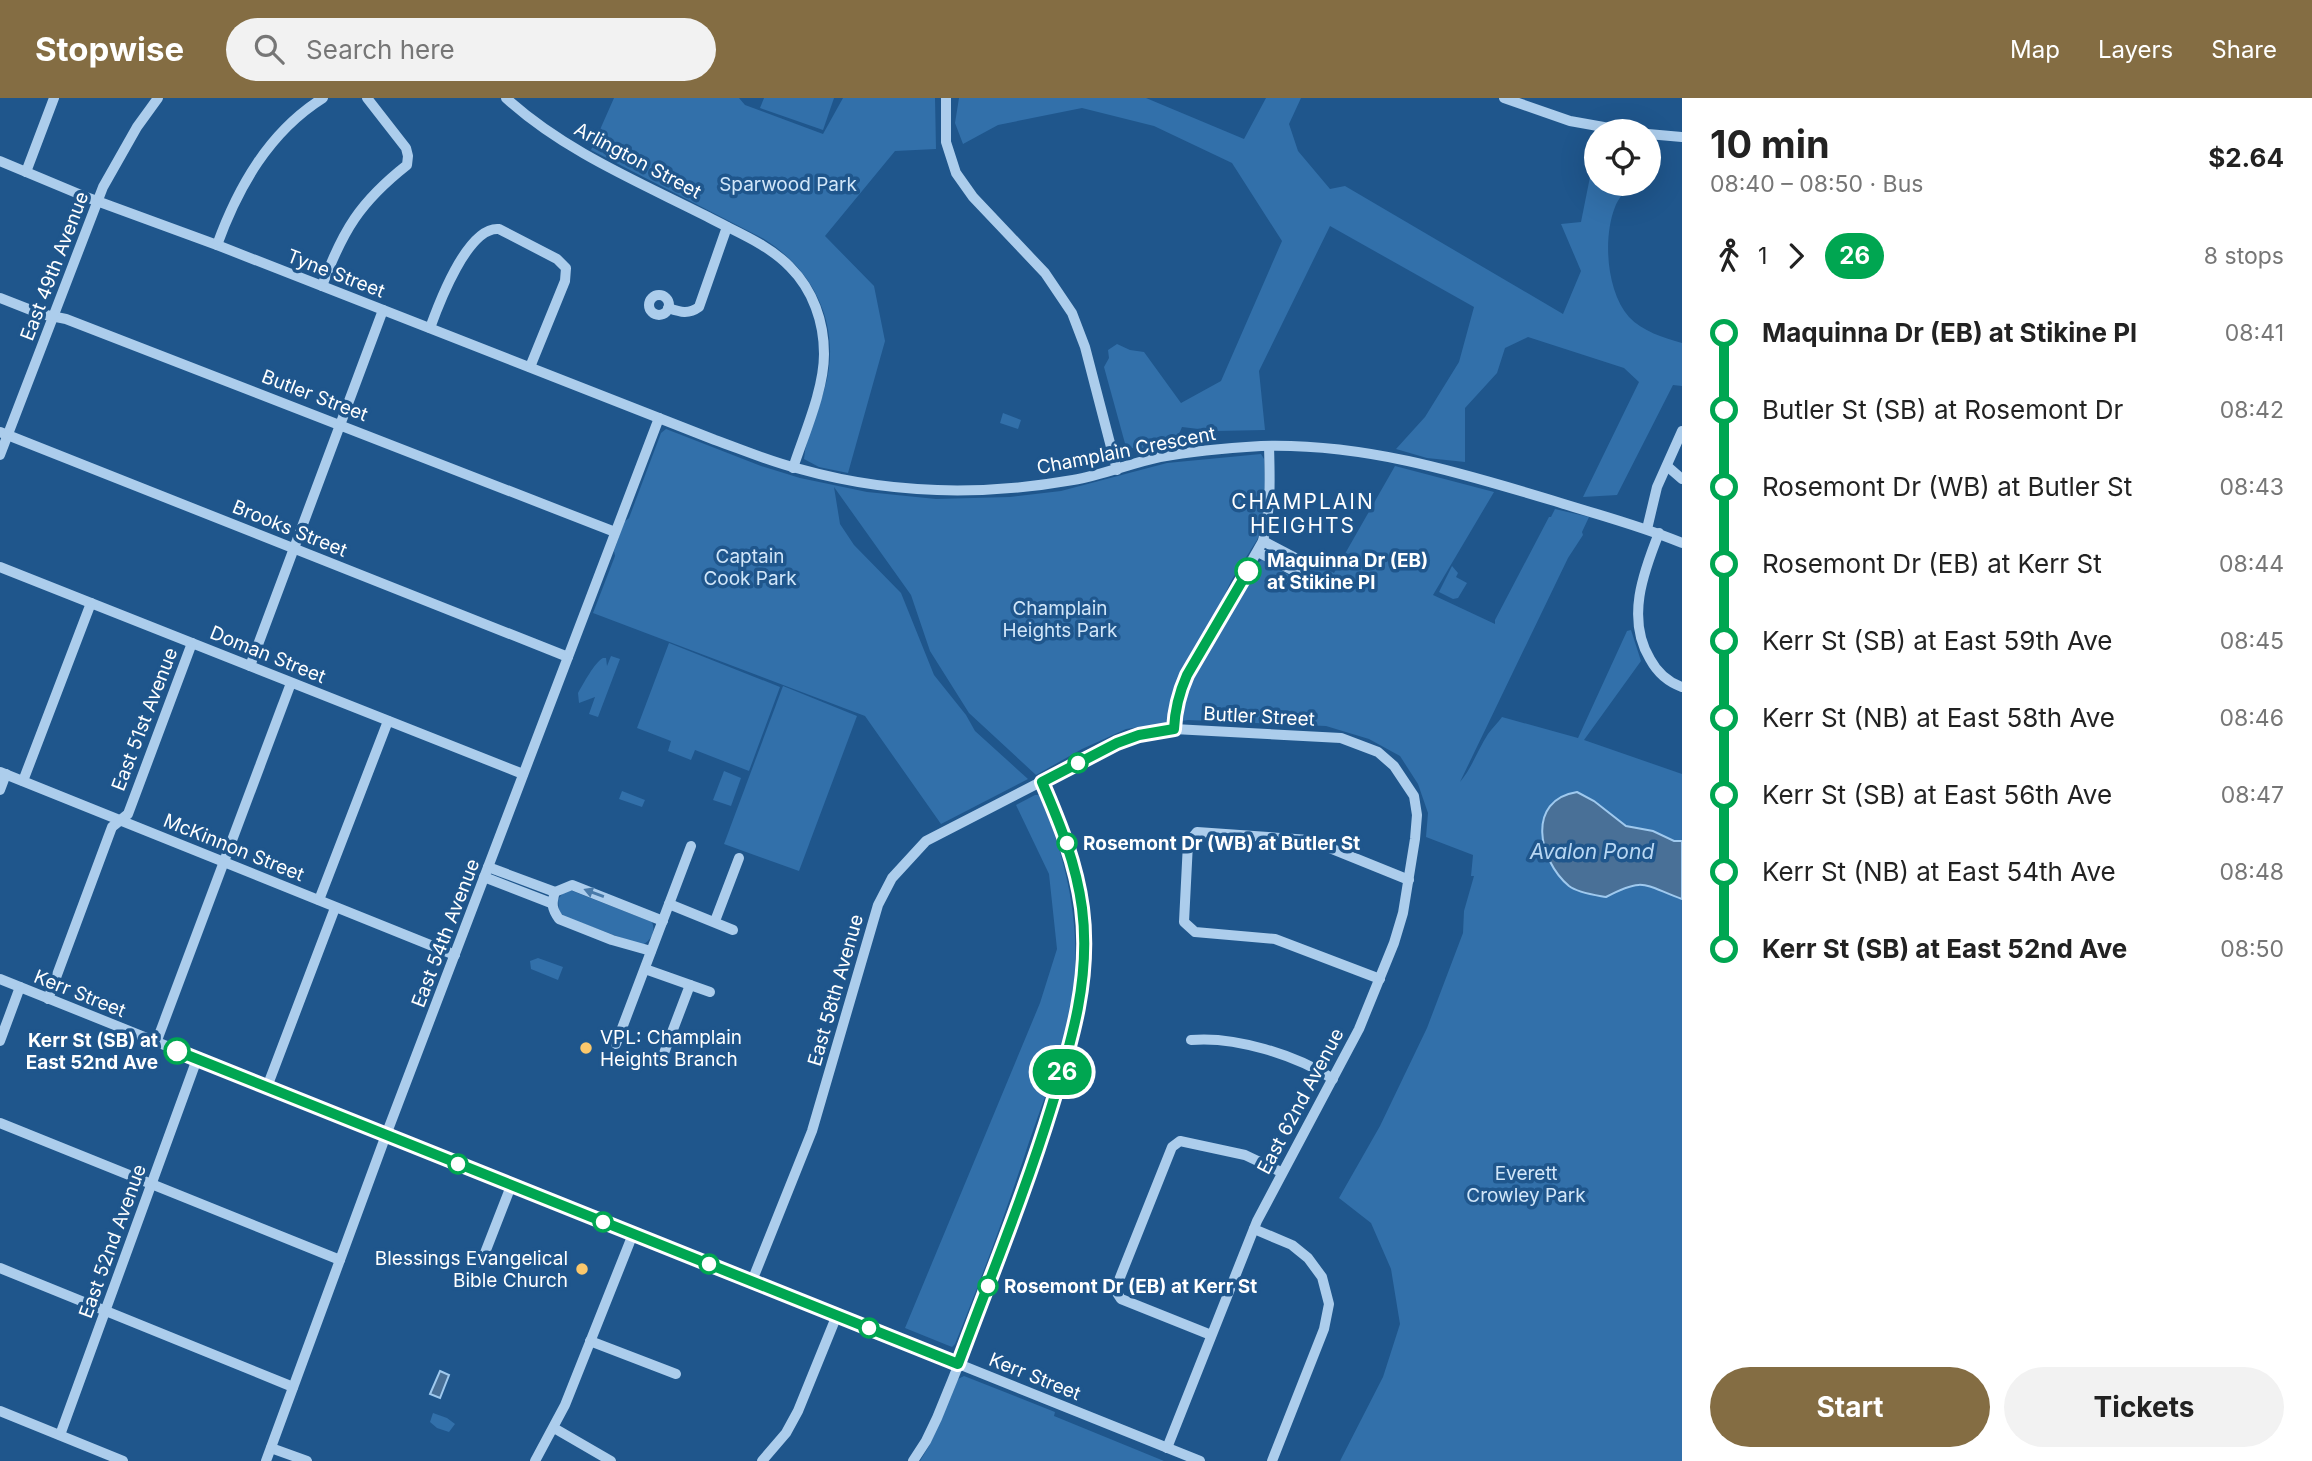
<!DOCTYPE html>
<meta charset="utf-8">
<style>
:root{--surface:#fff;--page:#f2f2f2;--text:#222;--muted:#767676;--accent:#846d43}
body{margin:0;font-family:Inter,sans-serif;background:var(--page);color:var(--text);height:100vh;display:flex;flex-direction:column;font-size:26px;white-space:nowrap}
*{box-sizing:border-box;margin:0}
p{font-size:23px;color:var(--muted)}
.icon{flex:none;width:38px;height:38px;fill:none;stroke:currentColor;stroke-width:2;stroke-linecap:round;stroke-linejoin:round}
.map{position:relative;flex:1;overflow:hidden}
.panel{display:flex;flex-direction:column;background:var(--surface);width:630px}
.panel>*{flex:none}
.badge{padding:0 14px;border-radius:23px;font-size:24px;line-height:46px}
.controls{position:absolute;left:1584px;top:21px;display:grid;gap:14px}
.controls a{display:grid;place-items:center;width:77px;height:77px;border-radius:50%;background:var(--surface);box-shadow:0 7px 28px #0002;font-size:35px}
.map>.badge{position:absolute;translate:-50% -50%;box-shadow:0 0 0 4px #fff}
.legs{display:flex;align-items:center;gap:10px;height:77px;padding:0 28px;font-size:23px}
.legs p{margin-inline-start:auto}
.head{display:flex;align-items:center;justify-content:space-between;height:119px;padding:0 28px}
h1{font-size:38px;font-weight:700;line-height:52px}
.primary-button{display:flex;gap:14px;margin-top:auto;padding:14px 28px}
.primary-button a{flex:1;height:80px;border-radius:42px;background:var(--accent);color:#fff;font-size:28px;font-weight:700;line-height:80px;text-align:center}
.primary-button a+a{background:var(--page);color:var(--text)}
ul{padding:0 28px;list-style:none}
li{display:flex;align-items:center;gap:24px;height:77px;font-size:26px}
li i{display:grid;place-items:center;width:10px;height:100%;margin:0 9px;background:currentColor}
li i::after{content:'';width:18px;height:18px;margin:-9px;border:5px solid;border-radius:50%;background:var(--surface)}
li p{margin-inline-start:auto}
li:first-child i{background:linear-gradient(#0000 50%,currentColor 0)}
li:last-child i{background:linear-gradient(currentColor 50%,#0000 0)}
header{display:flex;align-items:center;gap:42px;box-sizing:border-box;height:98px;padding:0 35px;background:var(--accent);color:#fff}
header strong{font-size:33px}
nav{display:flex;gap:38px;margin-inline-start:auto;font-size:24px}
.search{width:490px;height:63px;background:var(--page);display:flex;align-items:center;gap:18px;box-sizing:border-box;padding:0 24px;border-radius:38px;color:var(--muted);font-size:26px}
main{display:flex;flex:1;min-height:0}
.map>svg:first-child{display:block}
.green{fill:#3270aa}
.water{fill:#497097;stroke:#9fc9ee;stroke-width:2}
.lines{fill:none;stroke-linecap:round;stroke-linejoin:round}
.minor{stroke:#accdec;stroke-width:10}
.oneway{fill:#497aa9}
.line-1-casing{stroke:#fff;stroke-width:16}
.line-1{stroke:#00a651;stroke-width:10}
.stop-1-dot{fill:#fff;stroke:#00a651;stroke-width:3.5}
.poi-dot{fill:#fbc86c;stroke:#1f568c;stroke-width:2.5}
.labels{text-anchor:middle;stroke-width:7;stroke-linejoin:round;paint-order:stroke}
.street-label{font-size:19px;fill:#fff;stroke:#1f568c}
.park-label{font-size:19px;fill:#d1e6f9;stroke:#1f568c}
.stop-label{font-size:19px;font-weight:bold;fill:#fff;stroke:#1f568c;text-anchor:start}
.poi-label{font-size:19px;fill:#fff;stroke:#1f568c;text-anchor:start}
.neighbourhood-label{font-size:21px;letter-spacing:2px;fill:#fff;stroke:#1f568c}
.water-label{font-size:21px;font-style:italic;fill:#b8d7f3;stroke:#1f568c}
</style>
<header>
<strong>Stopwise</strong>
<div class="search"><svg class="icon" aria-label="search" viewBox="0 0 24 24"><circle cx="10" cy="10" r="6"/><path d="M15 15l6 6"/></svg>Search here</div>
<nav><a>Map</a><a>Layers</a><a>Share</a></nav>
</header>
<main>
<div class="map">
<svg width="1682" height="1363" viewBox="0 0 1682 1363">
<rect width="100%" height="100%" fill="#1f568c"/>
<g class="green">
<path d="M614,0H739L745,7L823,36L843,0H935L936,51L895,53L825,138L874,188L885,243L848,375L819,369L804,361C806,337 819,312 825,289C842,229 815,173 764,141L591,52Z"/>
<polygon points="764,0 834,0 823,32 760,10"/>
<path d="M959,0H1146L1244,41L1266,0H1301L1289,26L1298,53L1330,91L1345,88L1563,216L1581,173L1561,126L1581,124L1596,49V86H1630C1625,93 1618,101 1615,109C1603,139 1606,193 1629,219C1642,233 1664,240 1682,245V288L1673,287L1617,397L1583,399L1639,284L1624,270L1528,239L1505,250L1497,275L1465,310V364L1427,360L1396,351L1425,319L1459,264L1474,209L1330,128L1259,273L1265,332L1215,333L1182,329L1176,343L1138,351L1126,349L1104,269L1109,260L1108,252L1117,246L1130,252L1144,254L1181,305L1221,283L1282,143L1232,65L1154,28L1082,10L998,27L963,46L955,25Z"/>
<polygon points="1003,315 1021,322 1018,331 1000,325"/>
<path d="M666,331L761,368L800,380L867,394L936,401L1010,399L1061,393L1167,365L1261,356L1264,361L1265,397L1261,431L1257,442L1231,483L1214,521L1180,581L1176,590L1184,595L1259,464L1262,462L1298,482C1305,480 1311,470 1310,463L1334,475L1395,368L1494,394L1433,497L1495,526V522L1549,419H1551L1555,411L1589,419L1582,434L1583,437L1568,460L1460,684C1472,670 1478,651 1488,636C1492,630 1498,625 1502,619L1578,640L1627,533L1631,532L1641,563L1584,642L1682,676V1363H1340L1383,1279L1400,1226L1391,1171L1371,1125L1339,1100L1380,1028L1427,930L1463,835L1464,813L1474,778H1471L1473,757L1426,739L1428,715L1418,686L1400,658L1369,641L1326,628L1188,622L1126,631L1082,651L1036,677L969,615L930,553L911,497L834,389L840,426L854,447L901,495L934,577L966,617L975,633L1028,681L941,726L865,618L593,515L615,458L614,453L624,424L629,420L661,335Z"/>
<polygon points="1452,468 1458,475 1456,479 1467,485 1458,500 1453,501 1439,494"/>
<polygon points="669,545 780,589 749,673 695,652 691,662 668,653 671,643 637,630"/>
<path d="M611,558L620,561L598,619L589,616L595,599L579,605L578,595C584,585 594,565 603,560H606L607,568Z"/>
<polygon points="783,588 857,618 799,773 724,746"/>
<polygon points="724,673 741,680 731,708 713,702"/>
<polygon points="622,693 645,702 642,709 619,701"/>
<path d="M1035,697H1039C1070,767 1085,844 1069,920C1060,963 1042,1005 1028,1047C1006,1114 981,1182 955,1246L952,1249L905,1230L1040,905L1057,851L1049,776L1016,707Z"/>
<path d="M570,792L652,824C656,833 651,843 642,847L638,846L563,818L559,813L558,801L565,793Z"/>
<polygon points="538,860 563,869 558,882 531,871 530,863"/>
<polygon points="964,1278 1055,1314 1054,1318 1164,1363 920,1363 929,1348 958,1281"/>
<polygon points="433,1315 447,1320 455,1326 449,1334 437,1330 430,1324"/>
</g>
<g class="water">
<path d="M1577,694L1594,703L1626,728L1653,733L1674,743H1682V801C1645,788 1645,778 1606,799C1595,797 1578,795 1569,788C1538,762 1526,702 1577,694Z"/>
<polygon points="440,1273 449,1277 440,1300 430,1296"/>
</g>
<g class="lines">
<g class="minor">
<path d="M506,0C564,53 639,84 708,119C736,134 768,146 790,169C813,192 824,224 824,256C824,292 804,336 793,370"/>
<polyline points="946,0 946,44 956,75 973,99 1045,175 1072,215 1085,249 1117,372"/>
<polyline points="1504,0 1570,23 1626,33"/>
<polyline points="1648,36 1682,39"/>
<path d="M0,63L86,99L217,147L715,342C743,352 771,364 800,371C889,396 982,398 1073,382C1103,377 1131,365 1160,359C1193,353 1227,350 1261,348C1362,345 1455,373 1551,402C1595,416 1639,427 1682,445"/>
<polyline points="26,74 54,0"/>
<path d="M217,147C238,89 269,34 323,0"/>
<path d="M322,188C343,132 360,104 407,67L408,58L406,50L367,0"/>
<circle cx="659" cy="207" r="10"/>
<polyline points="0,200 41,216 66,221 615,434"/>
<path d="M668,210C680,214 688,217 699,209L727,129"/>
<path d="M430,230C439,205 468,128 499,131L557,161L566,170L565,183L530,269"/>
<polyline points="0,334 568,559"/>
<polyline points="0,357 103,89 137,29 158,0"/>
<polyline points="1667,368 1682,381"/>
<polyline points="1647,431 1657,389 1682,333"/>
<path d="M1659,435C1643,475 1626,521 1650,561C1657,574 1668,584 1682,589"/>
<polyline points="1258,454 1296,474 1301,473 1304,468 1301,463 1263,443"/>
<polyline points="0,469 523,676"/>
<polyline points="250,568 383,212"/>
<path d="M1174,631C1175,610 1179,595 1187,577L1263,443C1271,411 1270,381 1269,348"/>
<polyline points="0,674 455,857"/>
<polyline points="23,683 91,505"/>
<polyline points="0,692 6,676"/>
<polyline points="488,769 555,794"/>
<polyline points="484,779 551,805"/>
<polyline points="319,802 388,623"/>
<polyline points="669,806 733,832"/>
<polyline points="715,823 739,760"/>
<path d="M651,853L612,842L559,821C552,811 551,806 555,794L572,787L663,823"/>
<polyline points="645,871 710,894"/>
<polyline points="0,881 1200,1363"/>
<polyline points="1380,881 1275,841 1195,834 1184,824 1188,745 1197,734 1310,742 1409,782"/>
<polyline points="48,901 112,729 128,716 192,545"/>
<path d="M1191,942C1235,938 1296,957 1333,981"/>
<polyline points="0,943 20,889"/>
<polyline points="156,945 291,585"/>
<polyline points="616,946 691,748"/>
<polyline points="661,963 690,887"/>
<polyline points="267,989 335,810"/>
<polyline points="0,1025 340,1162"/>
<polyline points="1254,1131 1292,1147 1308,1160 1322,1179 1329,1206 1324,1231 1272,1363"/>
<polyline points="481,1165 511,1088"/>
<polyline points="0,1170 293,1289"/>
<polyline points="752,1183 812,1033 878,807 892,780 926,743 1091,658 1139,637 1174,631 1341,640 1378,654 1394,668 1414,698 1417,717 1415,741 1403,815 1394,845 1359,931 1257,1123 1167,1350"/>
<polyline points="1211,1237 1121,1201 1117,1195 1117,1187 1172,1049 1180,1043 1245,1057 1281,1074"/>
<polyline points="590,1243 676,1276"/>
<polyline points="0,1313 123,1363"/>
<polyline points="554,1330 611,1363"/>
<polyline points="60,1337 197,961"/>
<polyline points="271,1350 307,1363"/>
<polyline points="266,1363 386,1037 659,320"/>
<polyline points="535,1363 565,1307 633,1136"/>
<polyline points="762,1363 786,1335 798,1313 837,1217"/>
<path d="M913,1363L926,1343L937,1320C970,1240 1001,1159 1029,1077C1058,992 1094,902 1082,810C1076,765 1060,726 1042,684"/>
</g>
</g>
<defs><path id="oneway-solid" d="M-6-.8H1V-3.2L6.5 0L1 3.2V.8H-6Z" transform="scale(1.75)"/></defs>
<use class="oneway" href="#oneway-solid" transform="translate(594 795) rotate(-160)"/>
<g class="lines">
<defs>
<path id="line-1" d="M177,953L958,1266C990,1180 1025,1095 1052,1007C1072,942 1091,879 1082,810C1076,765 1060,726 1042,684L1117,645L1139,637L1174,631C1175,610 1179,595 1187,577L1248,473"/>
</defs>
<use href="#line-1" class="line-1-casing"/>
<use href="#line-1" class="line-1"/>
</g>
<g class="stop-1-dot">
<circle cx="1248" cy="473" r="12"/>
<circle cx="1078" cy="665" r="9"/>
<circle cx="1067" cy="745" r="9"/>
<circle cx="177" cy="953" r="12"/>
<circle cx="458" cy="1066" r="9"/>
<circle cx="603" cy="1124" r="9"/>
<circle cx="709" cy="1166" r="9"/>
<circle cx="988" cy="1188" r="9"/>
<circle cx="869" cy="1230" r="9"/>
</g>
<g class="poi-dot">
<circle cx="586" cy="950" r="7"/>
<circle cx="582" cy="1171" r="7"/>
</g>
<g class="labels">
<g class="street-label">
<text transform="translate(638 62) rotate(28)" y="7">Arlington Street</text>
<text transform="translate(54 168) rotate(-69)" y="7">East 49th Avenue</text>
<text transform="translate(336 175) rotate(21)" y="7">Tyne Street</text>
<text transform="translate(315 297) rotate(21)" y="7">Butler Street</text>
<text transform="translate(1126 352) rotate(-11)" y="7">Champlain Crescent</text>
<text transform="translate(290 430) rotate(22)" y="7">Brooks Street</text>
<text transform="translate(268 556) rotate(22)" y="7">Doman Street</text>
<text transform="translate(1259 618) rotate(3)" y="7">Butler Street</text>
<text transform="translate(144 621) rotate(-69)" y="7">East 51st Avenue</text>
<text transform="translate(234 749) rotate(22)" y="7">McKinnon Street</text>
<text transform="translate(445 835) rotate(-69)" y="7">East 54th Avenue</text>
<text transform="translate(835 892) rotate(-74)" y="7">East 58th Avenue</text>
<text transform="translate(80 895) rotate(22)" y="7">Kerr Street</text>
<text transform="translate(1300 1003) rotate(-62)" y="7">East 62nd Avenue</text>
<text transform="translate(112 1143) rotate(-70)" y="7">East 52nd Avenue</text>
<text transform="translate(1035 1278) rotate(22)" y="7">Kerr Street</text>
</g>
<g class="park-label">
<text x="788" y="93">Sparwood Park</text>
<text x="750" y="465">Captain<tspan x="750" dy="22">Cook Park</tspan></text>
<text x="1060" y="517">Champlain<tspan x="1060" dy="22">Heights Park</tspan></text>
<text x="1526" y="1082">Everett<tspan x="1526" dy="22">Crowley Park</tspan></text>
</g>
<g class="stop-label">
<text x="1267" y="469">Maquinna Dr (EB)<tspan x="1267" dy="22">at Stikine Pl</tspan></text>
<text x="1083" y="752">Rosemont Dr (WB) at Butler St</text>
<text x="158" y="949" text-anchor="end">Kerr St (SB) at<tspan x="158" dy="22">East 52nd Ave</tspan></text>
<text x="1004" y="1195">Rosemont Dr (EB) at Kerr St</text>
</g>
<g class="poi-label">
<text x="600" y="946">VPL: Champlain<tspan x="600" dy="22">Heights Branch</tspan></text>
<text x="568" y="1167" text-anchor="end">Blessings Evangelical<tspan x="568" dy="22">Bible Church</tspan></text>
</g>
<g class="neighbourhood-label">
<text x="1303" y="411">CHAMPLAIN<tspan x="1303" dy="24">HEIGHTS</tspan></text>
</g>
<g class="water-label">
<text x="1592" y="761">Avalon Pond</text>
</g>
</g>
</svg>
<div class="controls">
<a><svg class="icon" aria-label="locate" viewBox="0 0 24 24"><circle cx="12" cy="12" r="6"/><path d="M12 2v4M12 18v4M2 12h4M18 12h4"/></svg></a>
</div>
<b class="badge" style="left:1062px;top:974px;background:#00a651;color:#fff">26</b>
</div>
<section class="panel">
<div class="head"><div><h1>10 min</h1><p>08:40 – 08:50 · Bus</p></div><b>$2.64</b></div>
<div class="legs"><svg class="icon" aria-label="walk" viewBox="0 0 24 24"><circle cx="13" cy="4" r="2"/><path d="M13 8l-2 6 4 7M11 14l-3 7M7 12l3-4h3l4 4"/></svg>1<svg class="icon" aria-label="forward" viewBox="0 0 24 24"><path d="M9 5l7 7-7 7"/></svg><b class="badge" style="background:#00a651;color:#fff">26</b><p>8 stops</p></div>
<ul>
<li><i style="color:#00a651"></i><b>Maquinna Dr (EB) at Stikine Pl</b><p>08:41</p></li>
<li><i style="color:#00a651"></i><span>Butler St (SB) at Rosemont Dr</span><p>08:42</p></li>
<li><i style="color:#00a651"></i><span>Rosemont Dr (WB) at Butler St</span><p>08:43</p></li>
<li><i style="color:#00a651"></i><span>Rosemont Dr (EB) at Kerr St</span><p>08:44</p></li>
<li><i style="color:#00a651"></i><span>Kerr St (SB) at East 59th Ave</span><p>08:45</p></li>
<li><i style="color:#00a651"></i><span>Kerr St (NB) at East 58th Ave</span><p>08:46</p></li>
<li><i style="color:#00a651"></i><span>Kerr St (SB) at East 56th Ave</span><p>08:47</p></li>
<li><i style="color:#00a651"></i><span>Kerr St (NB) at East 54th Ave</span><p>08:48</p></li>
<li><i style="color:#00a651"></i><b>Kerr St (SB) at East 52nd Ave</b><p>08:50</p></li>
</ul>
<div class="primary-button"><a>Start</a><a>Tickets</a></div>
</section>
</main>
